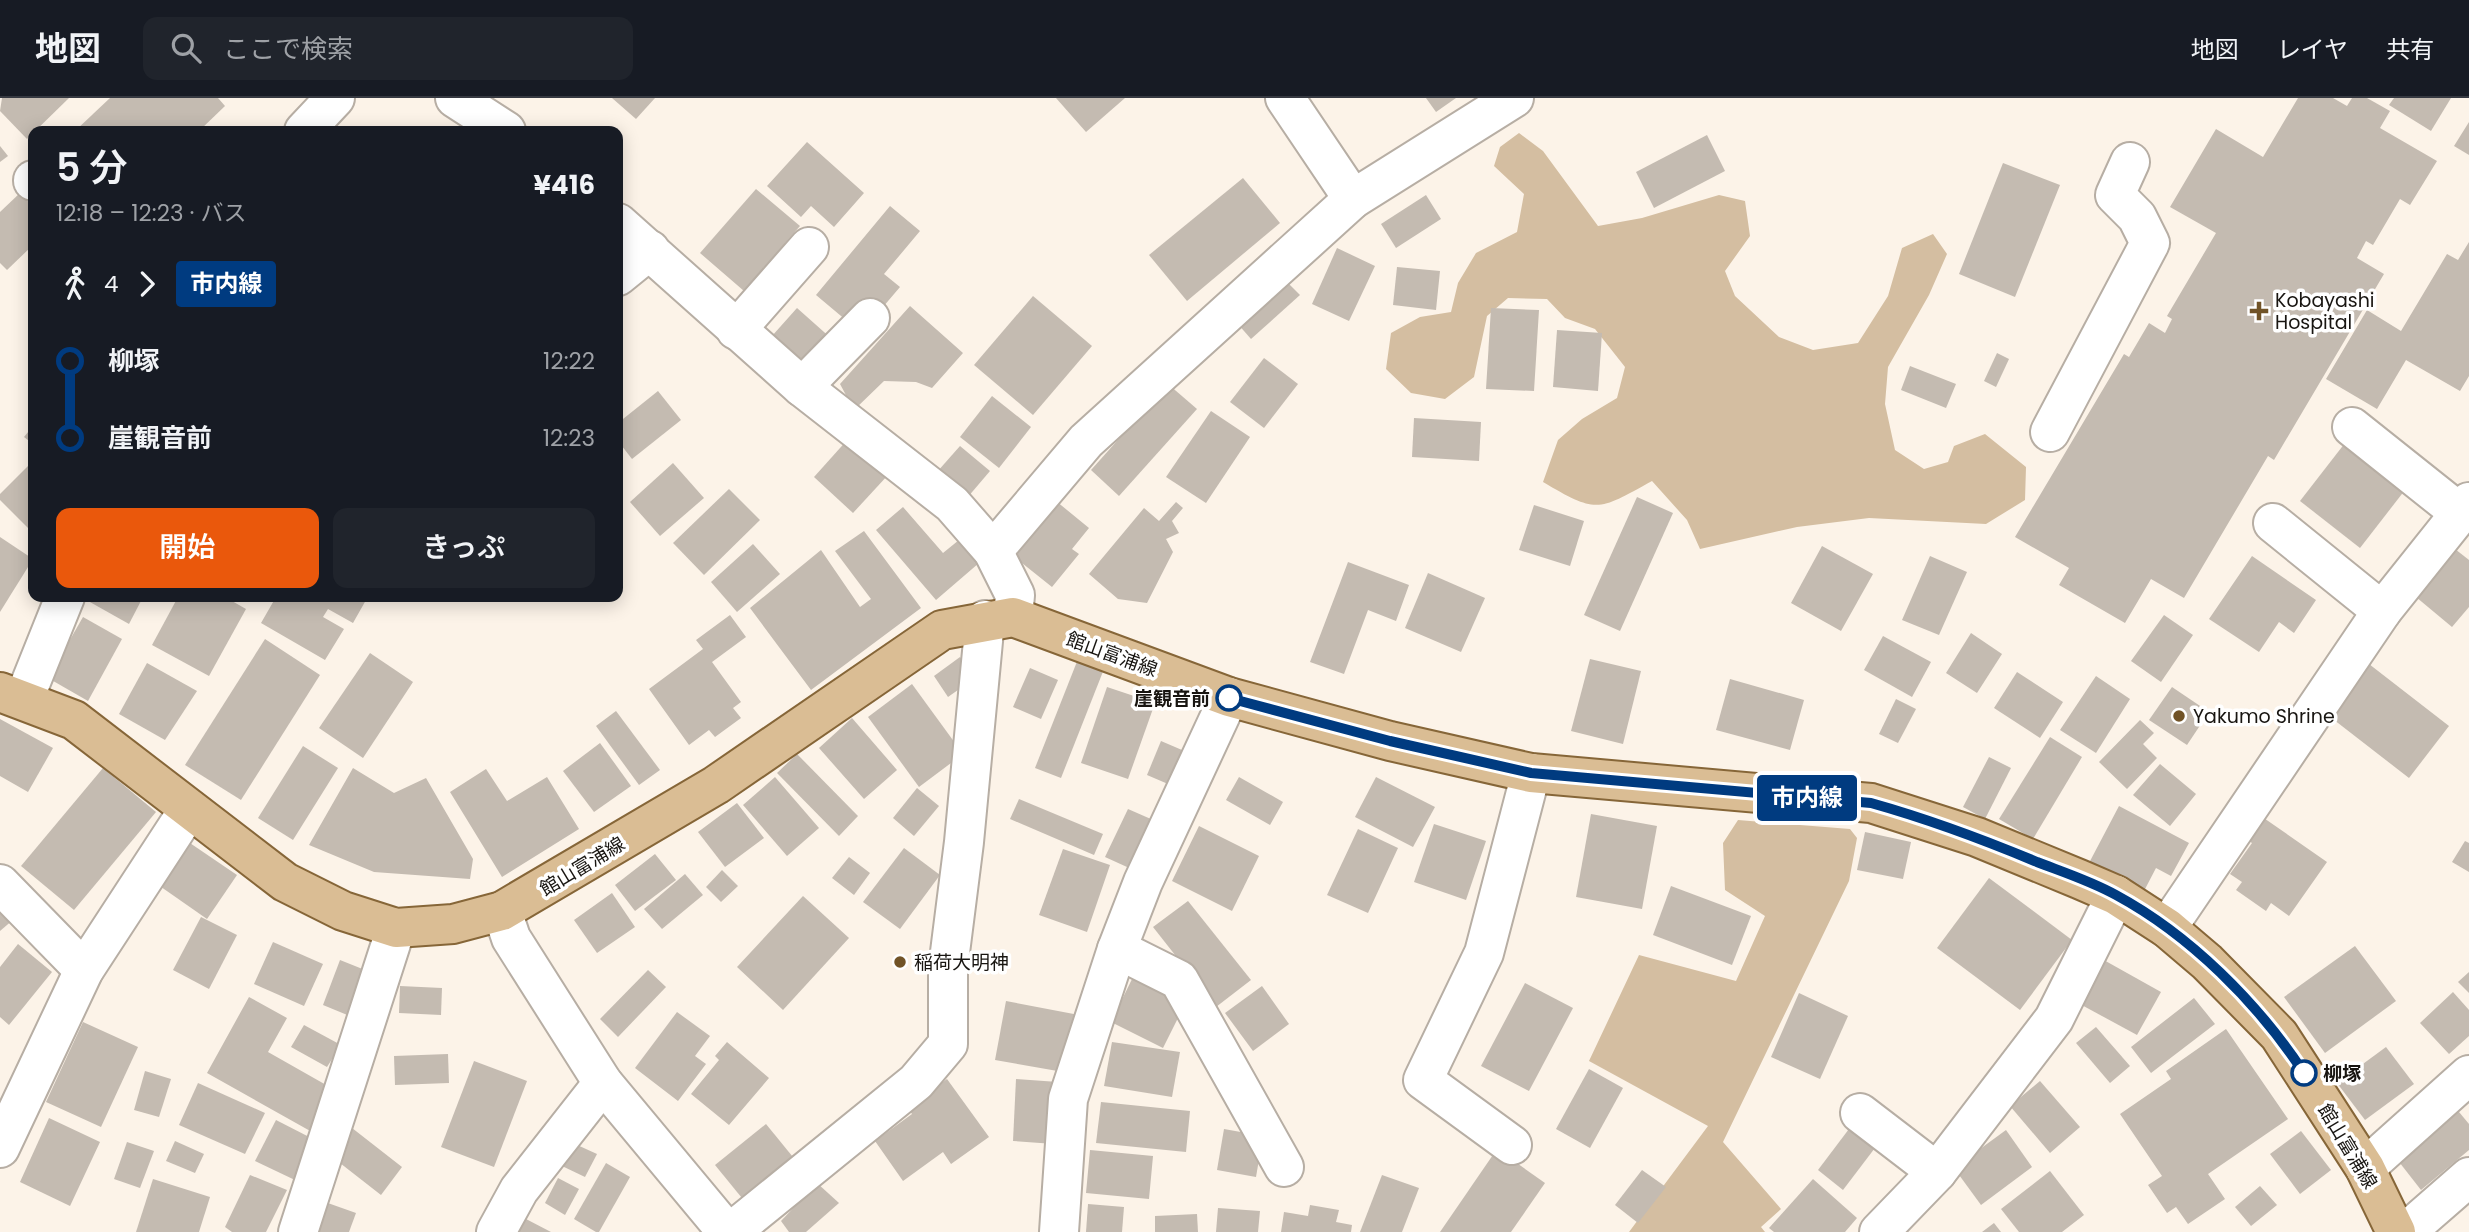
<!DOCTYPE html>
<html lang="ja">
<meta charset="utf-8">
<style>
:root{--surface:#171b24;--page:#20242c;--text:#f1f3f6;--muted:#9ea1a6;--line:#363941;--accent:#ea580c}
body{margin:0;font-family:Poppins,"Noto Sans JP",sans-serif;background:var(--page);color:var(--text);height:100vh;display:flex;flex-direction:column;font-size:26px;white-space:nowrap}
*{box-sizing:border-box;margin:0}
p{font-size:23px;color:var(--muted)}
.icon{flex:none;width:38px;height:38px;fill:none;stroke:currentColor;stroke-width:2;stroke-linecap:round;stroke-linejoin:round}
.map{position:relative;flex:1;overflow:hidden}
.panel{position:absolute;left:28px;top:28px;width:595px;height:476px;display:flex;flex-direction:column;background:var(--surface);border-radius:14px;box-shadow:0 4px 18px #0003}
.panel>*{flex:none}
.badge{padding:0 14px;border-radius:5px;font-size:24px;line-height:46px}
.map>.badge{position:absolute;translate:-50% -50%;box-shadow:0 0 0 4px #fff}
.legs{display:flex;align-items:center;gap:10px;height:77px;padding:0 28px;font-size:23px}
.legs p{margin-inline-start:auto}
.summary{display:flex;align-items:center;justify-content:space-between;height:119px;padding:0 28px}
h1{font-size:38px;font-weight:600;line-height:52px}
.cta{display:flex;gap:14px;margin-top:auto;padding:14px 28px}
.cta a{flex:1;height:80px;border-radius:14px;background:var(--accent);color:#fff;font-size:28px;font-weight:600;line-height:80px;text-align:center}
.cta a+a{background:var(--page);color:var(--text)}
ul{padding:0 28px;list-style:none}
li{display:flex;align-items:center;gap:24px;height:77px;font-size:26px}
li i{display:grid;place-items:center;width:10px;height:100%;margin:0 9px;background:currentColor}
li i::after{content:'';width:18px;height:18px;margin:-9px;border:5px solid;border-radius:50%;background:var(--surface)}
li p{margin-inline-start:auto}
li:first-child i{background:linear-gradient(#0000 50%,currentColor 0)}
li:last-child i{background:linear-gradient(currentColor 50%,#0000 0)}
header{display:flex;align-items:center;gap:42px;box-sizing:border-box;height:98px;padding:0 35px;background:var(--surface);border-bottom:2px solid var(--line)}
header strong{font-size:33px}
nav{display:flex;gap:38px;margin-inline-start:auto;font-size:24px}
.search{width:490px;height:63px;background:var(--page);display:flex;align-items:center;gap:18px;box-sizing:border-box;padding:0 24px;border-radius:14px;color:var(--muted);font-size:26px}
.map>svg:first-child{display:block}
.green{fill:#d4bea1}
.building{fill:#c4bbb1}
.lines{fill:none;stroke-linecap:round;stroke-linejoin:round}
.minor-casing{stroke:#b7aea4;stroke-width:42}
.major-casing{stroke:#866638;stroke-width:42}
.minor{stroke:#fff;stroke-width:38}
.major{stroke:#dabd94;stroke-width:38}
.line-1-casing{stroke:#fff;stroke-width:16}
.line-1{stroke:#003b80;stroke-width:10}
.poi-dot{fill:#715327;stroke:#fff;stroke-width:2.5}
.stop-1-dot{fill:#fff;stroke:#003b80;stroke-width:3.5}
.labels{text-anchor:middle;stroke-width:7;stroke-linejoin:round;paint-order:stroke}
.poi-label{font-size:19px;fill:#181511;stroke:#fff;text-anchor:start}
.street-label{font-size:19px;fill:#181511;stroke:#fff}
.stop-label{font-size:19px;font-weight:bold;fill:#181511;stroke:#fff;text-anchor:end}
</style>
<header>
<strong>地図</strong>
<div class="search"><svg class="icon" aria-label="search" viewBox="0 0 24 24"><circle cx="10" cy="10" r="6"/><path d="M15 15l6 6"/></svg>ここで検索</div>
<nav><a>地図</a><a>レイヤ</a><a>共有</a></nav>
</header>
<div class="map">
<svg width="2469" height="1134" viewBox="0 0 2469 1134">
<rect width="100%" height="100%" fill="#fcf3e8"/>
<g class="green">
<path d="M1519,35L1543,53L1598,128L1642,120L1719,97L1745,103L1750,138L1725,173L1735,198L1779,239L1813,252L1858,245L1888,198L1902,150L1933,136L1947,156L1929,197L1888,269L1885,306L1895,352L1924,371L1948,364L1954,348L1985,336L2026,369L2025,402L1986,426L1869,420L1797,429L1700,451L1687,422L1652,383C1598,413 1597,416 1543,384L1558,342L1582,321L1617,300L1625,269L1595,231L1565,220L1547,201L1508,200L1487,218L1474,279L1445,301L1411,295L1386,271L1391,235L1420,219L1451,214L1458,185L1476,155L1517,134L1524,96L1494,68L1500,49Z"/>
<polygon points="1738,722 1850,731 1857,740 1849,783 1723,1044 1781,1111 1761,1129 1765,1134 1629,1134 1708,1028 1589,963 1639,857 1736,883 1765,818 1725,792 1723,745"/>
</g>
<g class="building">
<polygon points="2,0 69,0 27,41 0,13"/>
<polygon points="110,0 218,0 225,8 199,33 75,33"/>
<polygon points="612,0 655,0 636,21"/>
<polygon points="1056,0 1125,0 1086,34"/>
<polygon points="1426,0 1456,0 1436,14"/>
<polygon points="2298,0 2333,0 2347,8 2352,0 2367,0 2390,13 2380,30 2437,63 2410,107 2400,101 2373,147 2366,143 2357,160 2384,176 2274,362 2268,358 2184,500 2151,481 2125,525 2059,487 2069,470 2015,439 2124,256 2129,259 2149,225 2165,235 2172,221 2167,218 2216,135 2170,109 2216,31 2263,59"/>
<polygon points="2394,0 2451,0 2431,33 2389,7"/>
<polygon points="2469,24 2469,57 2454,48"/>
<polygon points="1707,37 1725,73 1654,110 1636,74"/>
<polygon points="807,44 864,95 834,129 811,108 801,119 767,88"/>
<polygon points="0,48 8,58 0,64"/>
<polygon points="2003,65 2060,87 2015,199 1959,176"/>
<polygon points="1243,80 1280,125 1187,203 1149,157"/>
<polygon points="756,91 800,128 785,145 790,150 770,174 764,169 744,193 700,155"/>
<polygon points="20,95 33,109 33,147 7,172 0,165 0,114"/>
<polygon points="1426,97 1441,121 1396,150 1381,126"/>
<polygon points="890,108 920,133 884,176 900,189 877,216 847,223 816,197"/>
<polygon points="2469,144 2469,278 2460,293 2406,262 2377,311 2326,281 2367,212 2401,233 2447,156 2458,162"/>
<polygon points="1337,150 1375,168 1349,223 1312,206"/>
<polygon points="1397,169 1440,173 1436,212 1393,207"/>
<polygon points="1285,182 1300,197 1251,241 1237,225"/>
<polygon points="1033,198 1092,248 1033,317 974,267"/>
<polygon points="910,208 963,255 932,290 916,284 884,283 854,312 840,286"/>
<polygon points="797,210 833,242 807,270 772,238"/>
<polygon points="1491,210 1539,212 1534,293 1486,291"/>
<polygon points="1557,232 1602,235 1598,293 1553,289"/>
<polygon points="1997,255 2009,261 1996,289 1984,283"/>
<polygon points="1264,260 1298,286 1264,330 1230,304"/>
<polygon points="1910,268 1956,286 1946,310 1901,292"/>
<polygon points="1168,286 1197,311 1119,398 1091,372"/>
<polygon points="658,293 681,322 632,361 618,343 618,325"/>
<polygon points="992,298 1031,329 999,370 960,339"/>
<polygon points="1211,313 1250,339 1206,405 1166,379"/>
<polygon points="1414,320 1481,324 1479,363 1412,359"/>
<polygon points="33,328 33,346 24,339"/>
<polygon points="849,340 888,377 853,415 814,379"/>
<polygon points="2345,345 2405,392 2360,450 2300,403"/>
<polygon points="960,348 990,373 967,400 937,374"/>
<polygon points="33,363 33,435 0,402 0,396"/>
<polygon points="673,365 704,400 660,438 630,404"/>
<polygon points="729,391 760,422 704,477 673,445"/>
<polygon points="1637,399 1673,415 1620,533 1584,517"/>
<polygon points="1056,403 1089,430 1072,451 1079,456 1052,489 1012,457"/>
<polygon points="1176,404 1183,410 1172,423 1179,435 1166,441 1173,454 1147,505 1118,501 1089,476 1144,410 1159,423"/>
<polygon points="1534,407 1584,423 1570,468 1519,452"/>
<polygon points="903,409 943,455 959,442 979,465 936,502 876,432"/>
<polygon points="864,433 921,510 811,592 750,510 821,452 860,509 871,501 835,453"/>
<polygon points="0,439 33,461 0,514"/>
<polygon points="753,446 780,476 737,514 711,484"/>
<polygon points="1822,448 1873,476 1841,533 1791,505"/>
<polygon points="2455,451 2469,462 2469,509 2452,529 2416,499"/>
<polygon points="1930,458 1967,474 1939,537 1902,522"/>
<polygon points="2252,458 2316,502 2294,535 2279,524 2259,554 2209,521"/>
<polygon points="1348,464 1409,487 1396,523 1368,512 1344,576 1310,564"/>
<polygon points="1428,475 1485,500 1461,554 1405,530"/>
<polygon points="81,499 143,499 129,526"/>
<polygon points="178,499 225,499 246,511 209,578 152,547"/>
<polygon points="276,499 361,499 366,502 353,525 328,511 323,519 344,531 325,562 261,525"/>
<polygon points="730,517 746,539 712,564 741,604 733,610 741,620 715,639 709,632 689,647 649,591 703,551 696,542"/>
<polygon points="2164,517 2193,537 2161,584 2131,563"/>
<polygon points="83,519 122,541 88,603 48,580"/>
<polygon points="1971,535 2002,556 1977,595 1946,575"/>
<polygon points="1883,538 1931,564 1912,599 1864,572"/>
<polygon points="265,541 320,577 241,702 185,667"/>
<polygon points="370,555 413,584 363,660 319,630"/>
<polygon points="960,559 975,580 948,599 934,578"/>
<polygon points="1078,561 1104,571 1061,680 1035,670"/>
<polygon points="1590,561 1641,573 1623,646 1571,633"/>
<polygon points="147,565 197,593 165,642 119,616"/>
<polygon points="2369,566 2449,628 2409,680 2329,618"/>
<polygon points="1030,570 1058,582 1041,621 1013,609"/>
<polygon points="2017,574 2063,604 2040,640 1994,610"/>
<polygon points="2096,578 2130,601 2096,655 2060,632"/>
<polygon points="1730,581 1804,602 1790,652 1716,632"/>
<polygon points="912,586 963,656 919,689 868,619"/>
<polygon points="1107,589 1155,605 1128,681 1081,665"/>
<polygon points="2172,589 2209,614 2187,647 2149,622"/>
<polygon points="1896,601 1916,611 1898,645 1879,636"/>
<polygon points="616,613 660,672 639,687 596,628"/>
<polygon points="852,620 897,672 864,701 819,650"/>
<polygon points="0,621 53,650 28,694 0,678"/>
<polygon points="2140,622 2154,635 2143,646 2157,660 2127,691 2099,664"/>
<polygon points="2050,639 2082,659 2033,741 1999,721"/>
<polygon points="1161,643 1189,655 1175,689 1147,677"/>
<polygon points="600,645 631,688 594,714 563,673"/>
<polygon points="303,648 338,670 293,742 258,720"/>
<polygon points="797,656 858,718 839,738 777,675"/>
<polygon points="1989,659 2011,670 1985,721 1963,709"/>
<polygon points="2160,666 2196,696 2170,728 2133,697"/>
<polygon points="103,670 156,714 74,812 21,768"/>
<polygon points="353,670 394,695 426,680 473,761 470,781 374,774 309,747"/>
<polygon points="486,671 507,703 547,679 579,731 502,779 450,694"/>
<polygon points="775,679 819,730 787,758 743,707"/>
<polygon points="1239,679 1283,704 1270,727 1226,702"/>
<polygon points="1376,679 1435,709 1413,749 1355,719"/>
<polygon points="917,690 939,708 914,738 893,720"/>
<polygon points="1019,701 1103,736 1094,757 1010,721"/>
<polygon points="737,705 764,740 725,769 698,734"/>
<polygon points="2119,708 2189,745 2171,778 2156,770 2144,793 2089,765"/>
<polygon points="1128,711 1160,725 1138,774 1105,759"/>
<polygon points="1591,716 1657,728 1642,811 1576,799"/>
<polygon points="2258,716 2327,764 2289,818 2271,805 2266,813 2236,792 2242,784 2230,776 2252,745 2242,738"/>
<polygon points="1434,726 1486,743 1466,802 1414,784"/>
<polygon points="1199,728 1259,758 1232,813 1172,783"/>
<polygon points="1358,731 1398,750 1368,815 1327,797"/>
<polygon points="1865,734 1911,744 1903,781 1857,772"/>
<polygon points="184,741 237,777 207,821 154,784"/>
<polygon points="2465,743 2469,745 2469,774 2452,764"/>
<polygon points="904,750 940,777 900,831 863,804"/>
<polygon points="1063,751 1110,767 1087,834 1039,817"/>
<polygon points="655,756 676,782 635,813 615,787"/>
<polygon points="849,759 870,775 854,797 832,780"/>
<polygon points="722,772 738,788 721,804 706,789"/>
<polygon points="685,776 703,797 662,831 644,811"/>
<polygon points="1989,780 2072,842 2020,912 1937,850"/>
<polygon points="1671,788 1751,818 1732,867 1653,837"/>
<polygon points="0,791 21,815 0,833"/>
<polygon points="612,795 635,829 597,855 574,822"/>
<polygon points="803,798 849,840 783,912 737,869"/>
<polygon points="1188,803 1251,882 1216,909 1153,829"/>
<polygon points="201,819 237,837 209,891 173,872"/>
<polygon points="273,844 323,866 304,908 254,886"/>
<polygon points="18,846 52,874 9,927 0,919 0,869"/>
<polygon points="2355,848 2396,903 2325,955 2284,899"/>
<polygon points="2102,861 2161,894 2137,937 2078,905"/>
<polygon points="340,862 375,876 357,921 323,907"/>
<polygon points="648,872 666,889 618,939 600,921"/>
<polygon points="2469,874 2469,895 2458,884"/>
<polygon points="1134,877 1187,902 1163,950 1111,924"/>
<polygon points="1525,885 1573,910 1529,993 1481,968"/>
<polygon points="400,888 442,890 441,917 399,915"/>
<polygon points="1262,888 1289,926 1253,953 1225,915"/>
<polygon points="2453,894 2469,912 2469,938 2449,956 2420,925"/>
<polygon points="1799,895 1848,918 1820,981 1771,959"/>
<polygon points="249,899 287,920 268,954 335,992 312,1034 207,975"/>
<polygon points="2194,900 2215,926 2151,975 2131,949"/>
<polygon points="1006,903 1079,917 1069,975 995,962"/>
<polygon points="677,914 710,938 695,958 706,966 678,1003 635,970"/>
<polygon points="83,924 138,949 101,1029 46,1004"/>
<polygon points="304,927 341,947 327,969 291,949"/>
<polygon points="2096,929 2130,968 2110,985 2076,945"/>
<polygon points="2226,931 2288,1021 2208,1076 2225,1101 2188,1126 2176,1109 2167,1115 2148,1087 2162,1078 2120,1016 2171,981 2166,973"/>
<polygon points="727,944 769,980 729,1027 691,996 719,962 715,958"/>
<polygon points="1112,944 1180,954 1172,999 1104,988"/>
<polygon points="2386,949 2414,986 2365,1022 2337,985"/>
<polygon points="448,956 449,985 395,987 394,958"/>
<polygon points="474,963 527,983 494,1069 441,1049"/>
<polygon points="1589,971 1623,990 1590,1050 1556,1031"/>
<polygon points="145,973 171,981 159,1019 134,1012"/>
<polygon points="947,981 989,1039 951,1066 943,1054 903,1083 875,1043 912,1016 908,1010"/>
<polygon points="1016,981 1058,984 1054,1046 1013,1043"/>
<polygon points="2040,983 2080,1029 2050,1055 2010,1008"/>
<polygon points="198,985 265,1015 245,1056 179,1027"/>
<polygon points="2449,1002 2469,1026 2469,1052 2421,1092 2389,1051"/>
<polygon points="1101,1004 1190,1013 1186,1054 1096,1045"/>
<polygon points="49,1020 100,1044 70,1108 20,1084"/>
<polygon points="276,1022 317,1043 297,1083 255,1063"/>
<polygon points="1855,1023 1881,1042 1843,1092 1818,1072"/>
<polygon points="766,1026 797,1064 746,1105 715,1067"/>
<polygon points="352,1030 402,1069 381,1097 331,1058"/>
<polygon points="1224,1031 1263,1038 1256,1079 1217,1072"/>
<polygon points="2006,1032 2032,1069 1981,1107 1954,1070"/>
<polygon points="2301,1033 2331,1072 2300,1096 2270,1056"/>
<polygon points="175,1043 204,1056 195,1075 166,1063"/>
<polygon points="127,1044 154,1053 140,1090 114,1081"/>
<polygon points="575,1046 597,1056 585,1079 562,1068"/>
<polygon points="1497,1051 1545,1085 1511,1134 1440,1134"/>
<polygon points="1090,1052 1153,1058 1149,1101 1086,1095"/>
<polygon points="606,1065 630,1079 599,1134 596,1134 574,1121"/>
<polygon points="1642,1072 1666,1089 1638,1125 1615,1107"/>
<polygon points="2050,1073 2084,1117 2062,1134 2019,1134 2001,1111"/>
<polygon points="250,1077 287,1092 266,1134 232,1134 225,1129"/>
<polygon points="1382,1077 1419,1090 1402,1134 1360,1134"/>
<polygon points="558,1080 579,1091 565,1117 545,1105"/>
<polygon points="153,1081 210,1099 199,1134 136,1134"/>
<polygon points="1813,1081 1857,1120 1845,1134 1774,1134 1769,1130"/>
<polygon points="817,1085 839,1105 806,1134 789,1134 781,1123"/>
<polygon points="2260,1088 2277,1107 2251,1128 2235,1109"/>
<polygon points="325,1104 356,1115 349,1134 314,1134"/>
<polygon points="1088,1106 1124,1109 1122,1134 1086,1134"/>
<polygon points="1310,1107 1339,1112 1336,1124 1352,1127 1351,1134 1281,1134 1284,1114 1308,1118"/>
<polygon points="1218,1110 1260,1113 1258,1134 1216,1134"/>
<polygon points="1197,1116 1198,1134 1155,1134 1155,1118"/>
<polygon points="526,1121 551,1134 519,1134"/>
<polygon points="1994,1125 2001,1134 1982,1134"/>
</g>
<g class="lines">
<defs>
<g id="minor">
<polyline points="455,0 506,33"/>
<polyline points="1285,0 1353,101"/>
<polyline points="304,33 335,0"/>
<polyline points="33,82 33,83"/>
<polyline points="618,125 802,289 952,406 993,453 1015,497 1013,519"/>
<polyline points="618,178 650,152"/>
<polyline points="736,232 809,149"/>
<polyline points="802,289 870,220"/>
<polyline points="2352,329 2460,415"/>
<polyline points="2050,334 2150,145 2137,119 2115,97 2130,64"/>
<polyline points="2273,425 2382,513"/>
<polyline points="993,453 1086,343 1353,101 1514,0"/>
<polyline points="24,601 65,499"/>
<polyline points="0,786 84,872"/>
<polyline points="502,813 511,840 603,985 727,1134"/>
<polyline points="2167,830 2382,513 2469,404"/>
<polyline points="1117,851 1179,882 1284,1069"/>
<polyline points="1860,1015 1937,1074"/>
<polyline points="1512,1047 1423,982 1484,855 1531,675"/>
<polyline points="0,1050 84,872 189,711"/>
<polyline points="2365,1070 2469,977"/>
<polyline points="298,1134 396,830"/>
<polyline points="496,1134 519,1092 603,985"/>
<polyline points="731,1134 916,984 948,946 948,870 964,744 985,522"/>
<polyline points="1059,1134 1068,1001 1117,851 1143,784 1229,599"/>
<polyline points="1879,1134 1937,1074 2054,921 2116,797"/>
<polyline points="2406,1134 2469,1079"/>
</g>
<polyline id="major" points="0,594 74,622 285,784 343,813 396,830 453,826 502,813 716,687 942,532 1013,519 1229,599 1390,643 1531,675 1871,705 1977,739 2079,781 2116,797 2167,830 2207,864 2279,937 2365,1070 2396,1134"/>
</defs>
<use href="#minor" class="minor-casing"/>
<use href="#major" class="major-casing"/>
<use href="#minor" class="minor"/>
<use href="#major" class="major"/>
</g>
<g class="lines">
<defs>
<path id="line-1" d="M1229,600L1390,643L1531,675L1871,705C1928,721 1982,741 2037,764C2063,774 2091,783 2116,797C2190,837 2258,905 2304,975"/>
</defs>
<use href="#line-1" class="line-1-casing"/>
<use href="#line-1" class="line-1"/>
</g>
<g class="poi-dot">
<path d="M2255.5 202.5h7v7h7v7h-7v7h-7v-7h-7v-7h7z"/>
<circle cx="2179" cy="618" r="7"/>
<circle cx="900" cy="864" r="7"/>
</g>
<g class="stop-1-dot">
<circle cx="1229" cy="600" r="12"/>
<circle cx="2304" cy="975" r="12"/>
</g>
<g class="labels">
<g class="poi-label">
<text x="2275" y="209">Kobayashi<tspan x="2275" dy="22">Hospital</tspan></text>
<text x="2193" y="625">Yakumo Shrine</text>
<text x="914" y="871">稲荷大明神</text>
</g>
<g class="street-label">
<text transform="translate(1112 556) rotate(20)" y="7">館山富浦線</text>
<text transform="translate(582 768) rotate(-31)" y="7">館山富浦線</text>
<text transform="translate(2348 1048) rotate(59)" y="7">館山富浦線</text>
</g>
<g class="stop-label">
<text x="1210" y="607">崖観音前</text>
<text x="2323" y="982" text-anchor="start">柳塚</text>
</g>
</g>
</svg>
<b class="badge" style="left:1807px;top:700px;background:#003b80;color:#fff">市内線</b>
<section class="panel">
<div class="summary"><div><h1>5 分</h1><p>12:18 – 12:23 · バス</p></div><b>¥416</b></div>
<div class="legs"><svg class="icon" aria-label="walk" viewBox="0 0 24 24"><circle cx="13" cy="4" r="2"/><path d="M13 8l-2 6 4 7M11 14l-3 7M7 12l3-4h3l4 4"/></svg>4<svg class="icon" aria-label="forward" viewBox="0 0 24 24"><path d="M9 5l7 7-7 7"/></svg><b class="badge" style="background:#003b80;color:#fff">市内線</b></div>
<ul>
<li><i style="color:#003b80"></i><b>柳塚</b><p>12:22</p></li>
<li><i style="color:#003b80"></i><b>崖観音前</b><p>12:23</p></li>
</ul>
<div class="cta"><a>開始</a><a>きっぷ</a></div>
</section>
</div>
